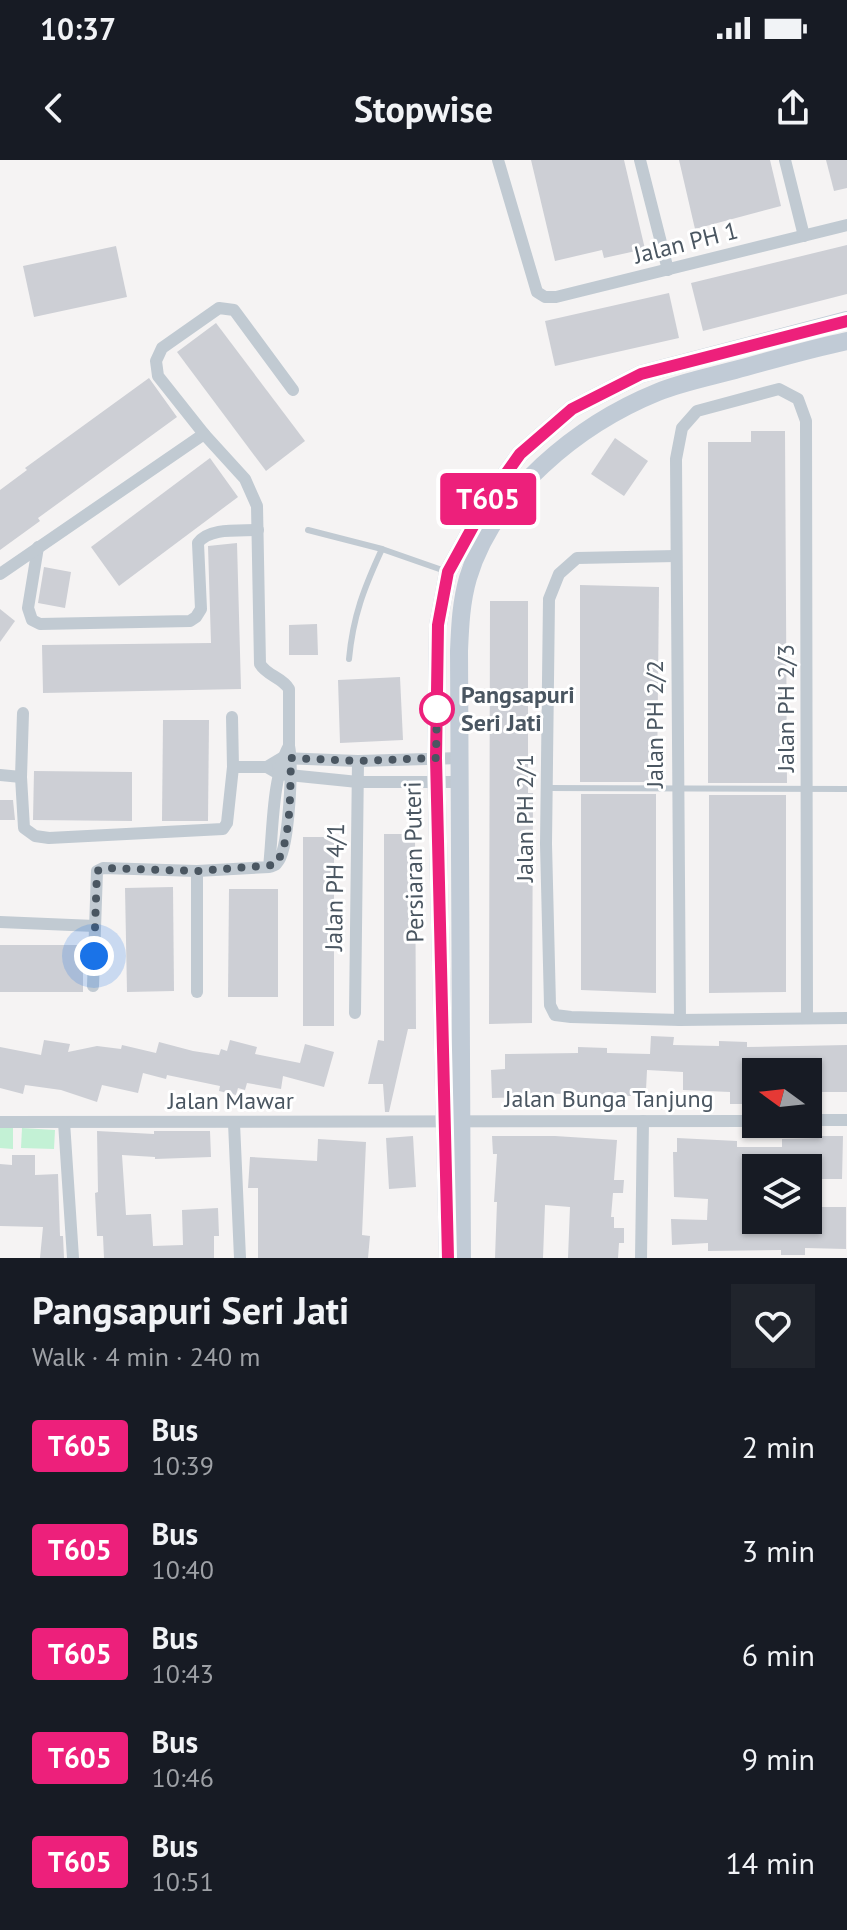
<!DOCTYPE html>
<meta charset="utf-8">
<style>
:root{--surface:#171b24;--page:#20242c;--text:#f1f3f6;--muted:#9ea1a6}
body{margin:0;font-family:"PT Sans",sans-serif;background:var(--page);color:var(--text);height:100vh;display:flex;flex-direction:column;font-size:30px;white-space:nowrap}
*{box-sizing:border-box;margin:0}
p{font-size:26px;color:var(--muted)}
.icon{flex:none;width:44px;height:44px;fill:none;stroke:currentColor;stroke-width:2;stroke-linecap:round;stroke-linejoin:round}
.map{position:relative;height:1098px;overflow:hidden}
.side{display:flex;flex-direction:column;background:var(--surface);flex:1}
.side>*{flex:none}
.badge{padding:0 16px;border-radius:6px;font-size:28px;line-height:52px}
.needle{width:52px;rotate:285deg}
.tools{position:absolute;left:742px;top:898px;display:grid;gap:16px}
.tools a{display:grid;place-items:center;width:80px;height:80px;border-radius:0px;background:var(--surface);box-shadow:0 2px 6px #0004;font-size:40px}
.you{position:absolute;width:40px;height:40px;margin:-20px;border:6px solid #fff;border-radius:50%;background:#1a73e8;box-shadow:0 0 0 12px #1a73e833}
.map>.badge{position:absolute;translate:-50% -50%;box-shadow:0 0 0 4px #fff}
.round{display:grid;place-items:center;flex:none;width:84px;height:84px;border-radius:0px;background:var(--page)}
.head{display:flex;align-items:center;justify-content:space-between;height:136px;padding:0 32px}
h1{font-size:38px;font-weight:700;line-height:60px}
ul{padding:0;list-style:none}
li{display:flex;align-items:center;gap:24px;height:104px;padding:0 32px}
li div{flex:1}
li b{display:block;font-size:30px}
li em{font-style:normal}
li .badge{min-width:88px;font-weight:700;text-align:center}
.status{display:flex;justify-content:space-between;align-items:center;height:56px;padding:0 40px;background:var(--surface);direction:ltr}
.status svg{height:22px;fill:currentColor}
header{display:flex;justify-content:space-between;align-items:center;height:104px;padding:0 32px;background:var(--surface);font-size:36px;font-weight:700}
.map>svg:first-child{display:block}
.green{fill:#c3f1d5}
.building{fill:#cdcfd5}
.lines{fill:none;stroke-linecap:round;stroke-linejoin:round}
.lane{stroke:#c1cad2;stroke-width:6}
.street{stroke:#c1cad2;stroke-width:12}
.secondary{stroke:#c1cbd6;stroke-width:18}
.line-casing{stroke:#fff;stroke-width:18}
.line{stroke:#ed207b;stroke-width:12}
.walk{stroke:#4a5661;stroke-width:8;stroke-dasharray:0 14.4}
.stop-dot{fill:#fff;stroke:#ed207b;stroke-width:4}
.labels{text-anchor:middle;stroke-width:6;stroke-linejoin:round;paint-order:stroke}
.street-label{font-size:24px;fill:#4a5661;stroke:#fff}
.stop-label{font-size:24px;font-weight:bold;fill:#4a5661;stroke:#fff;text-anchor:start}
</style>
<div class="status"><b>10:37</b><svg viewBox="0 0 49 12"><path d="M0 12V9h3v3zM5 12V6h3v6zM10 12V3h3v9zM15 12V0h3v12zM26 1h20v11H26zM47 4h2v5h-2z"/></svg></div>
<header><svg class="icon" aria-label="back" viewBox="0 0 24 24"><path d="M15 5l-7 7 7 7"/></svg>Stopwise<svg class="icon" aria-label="share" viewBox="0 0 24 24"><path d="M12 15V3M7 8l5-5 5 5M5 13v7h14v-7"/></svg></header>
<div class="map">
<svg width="847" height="1098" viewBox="0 0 847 1098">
<rect width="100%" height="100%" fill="#f5f3f3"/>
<g class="green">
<polygon points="0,967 13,968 13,989 0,988"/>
<polygon points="22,968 55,970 54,989 21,988"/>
</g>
<g class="building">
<polygon points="531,0 624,0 645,89 604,98 602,90 555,101"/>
<polygon points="679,0 770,0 781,46 695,69"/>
<polygon points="826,0 847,0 847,28 834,31"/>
<polygon points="847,85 847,134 703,171 691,123"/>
<polygon points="116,86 127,137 34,157 23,106"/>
<polygon points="669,133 679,178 555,206 545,161"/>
<polygon points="216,163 305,281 266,311 177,192"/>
<polygon points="149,218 177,257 38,358 40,361 0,390 0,330 27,310 25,308"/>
<polygon points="751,271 785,271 787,623 708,623 708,282 751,282"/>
<polygon points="615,278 648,301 624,336 591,314"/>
<polygon points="210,298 238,337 119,426 91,387"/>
<polygon points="237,383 241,529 43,533 42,485 211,483 208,386"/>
<polygon points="44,407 71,412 65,448 38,443"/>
<polygon points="580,425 659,427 657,622 580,622"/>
<polygon points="490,441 528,441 528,633 533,633 532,863 489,864"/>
<polygon points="0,449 15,461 0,482"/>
<polygon points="317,464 318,495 289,495 289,465"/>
<polygon points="400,517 403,580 340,583 338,520"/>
<polygon points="163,560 209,560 208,661 162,661"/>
<polygon points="34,611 132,612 132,661 33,660"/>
<polygon points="581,634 656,634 656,833 581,830"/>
<polygon points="709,635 786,635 786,832 709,833"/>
<polygon points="0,640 13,640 15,660 0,660"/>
<polygon points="384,674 415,674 416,869 408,869 389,952 385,952 383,924 368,924 378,880 384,881"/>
<rect x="303" y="677" width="31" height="189"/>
<polygon points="173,727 174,831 127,832 125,728"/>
<polygon points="229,729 278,729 278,837 228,837"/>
<rect x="0" y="785" width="83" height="47"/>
<polygon points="651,876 674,877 673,885 719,886 719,881 747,882 747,887 847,885 847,932 821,932 821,936 808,936 808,912 746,912 746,944 730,944 730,932 683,930 683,912 647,910 646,930 631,930 631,936 534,933 534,937 492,938 491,910 505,909 505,894 578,893 578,887 607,888 607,893 650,894"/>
<polygon points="44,880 70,884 68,892 97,886 121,889 122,885 156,893 159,882 193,891 219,895 221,889 227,891 230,880 257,887 255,894 300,903 305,884 334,892 324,927 283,916 281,929 247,923 245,930 238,928 236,935 219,931 220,926 167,915 166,919 143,913 138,933 102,925 97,942 61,930 25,925 23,934 0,928 0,887 41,895"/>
<polygon points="97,971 154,974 154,971 210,971 211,997 155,999 155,997 122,995 126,1055 151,1054 153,1086 183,1085 182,1050 218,1048 219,1076 214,1076 214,1098 104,1098 103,1076 97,1076 95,1033 98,1032"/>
<polygon points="413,976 416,1027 389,1029 386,978"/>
<polygon points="492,976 555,976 617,980 614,1020 624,1020 623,1033 613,1033 611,1057 614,1057 614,1068 624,1068 624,1083 619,1083 618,1098 568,1098 570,1047 545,1045 543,1098 495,1098 497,1042 494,1042 497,994 493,994"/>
<polygon points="819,976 843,976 842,1019 808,1019 808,1008 756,1008 756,1060 819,1060 819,1047 846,1047 846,1089 805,1088 805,1095 781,1095 781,1090 708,1091 708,1083 672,1085 671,1059 707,1060 708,1039 674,1037 673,992 677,992 677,978 737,981 737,987 782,987 782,979 819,978"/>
<polygon points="318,979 366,982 362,1075 370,1076 368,1098 258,1098 258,1028 248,1028 250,997 317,1001"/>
<polygon points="12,995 35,995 35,1015 58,1014 60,1076 63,1076 64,1098 40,1098 43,1067 0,1066 0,1004 12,1005"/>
</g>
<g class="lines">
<g class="lane">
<polyline points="308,370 382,389 445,411"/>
<path d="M349,499C353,456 364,428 382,389"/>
<polyline points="547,628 847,629"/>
</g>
<g class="street">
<polyline points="498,0 537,132 545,137 556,137 847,65"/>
<polyline points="640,0 668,110"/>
<polyline points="785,0 804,76"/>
<path d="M38,387L28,448L32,460L40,464L190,461L196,457L201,449L198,383C209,367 240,371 258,370"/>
<polyline points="676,396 577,398 559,414 549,439 546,684 550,845 555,855 571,857 680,860 847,858"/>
<polyline points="0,414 204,274"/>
<polyline points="23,553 21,617 24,668 35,676 49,678 223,669 227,663 233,607 232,557"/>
<path d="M289,586V529C282,517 267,516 260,504L257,346L245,319L204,274L158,216L156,201L162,188L219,148L234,150L293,230"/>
<polyline points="461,598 358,601 282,598 267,607 279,614 358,622 461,622"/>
<polyline points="233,607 267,607"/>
<polyline points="0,615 21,617"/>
<polyline points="197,711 197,832"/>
<polyline points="0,762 95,766"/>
<path d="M93,826L97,711L103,708L197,711L269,707C276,705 275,706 279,700C289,684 293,606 289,586C272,617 273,671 269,707"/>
<polyline points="355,853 358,601"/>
<polyline points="680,860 676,299 682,268 697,251 779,229 798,239 806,261 807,858"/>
<polyline points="808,960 847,960"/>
<polyline points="0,962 756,961"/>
<polyline points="64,962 73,1098"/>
<polyline points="234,963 240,1098"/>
<polyline points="641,1098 643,961"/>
</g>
<g class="secondary">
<polyline points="448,1098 436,598 438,465 448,412 488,339 520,294 572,249 641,214 847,160"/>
<path d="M462,1098L459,491C460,467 461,442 468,418C493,333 579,264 658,232C683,222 709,217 735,210C772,200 809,189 847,181"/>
</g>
</g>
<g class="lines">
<defs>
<polyline id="line" points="448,1098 436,598 438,465 448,412 488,339 520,294 572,249 641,214 847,161"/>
</defs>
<use href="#line" class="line-casing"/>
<use href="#line" class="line"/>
<path class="walk" d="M94,796L97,711L103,708L197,711L275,705C292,684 290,626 291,598L358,601L436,598L437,545V549"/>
</g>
<circle class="stop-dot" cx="437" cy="549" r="16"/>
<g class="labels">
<g class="street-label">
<text transform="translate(686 83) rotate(-14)" y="8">Jalan PH 1</text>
<text transform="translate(786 548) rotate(-90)" y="8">Jalan PH 2/3</text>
<text transform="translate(655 564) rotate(-90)" y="8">Jalan PH 2/2</text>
<text transform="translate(525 658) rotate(-90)" y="8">Jalan PH 2/1</text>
<text transform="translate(414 702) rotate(-91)" y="8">Persiaran Puteri</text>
<text transform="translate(335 727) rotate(-89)" y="8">Jalan PH 4/1</text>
<text x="609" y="947">Jalan Bunga Tanjung</text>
<text x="231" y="949">Jalan Mawar</text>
</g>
<g class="stop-label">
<text x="461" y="543">Pangsapuri<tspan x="461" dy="28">Seri Jati</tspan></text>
</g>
</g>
</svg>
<div class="tools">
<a><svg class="needle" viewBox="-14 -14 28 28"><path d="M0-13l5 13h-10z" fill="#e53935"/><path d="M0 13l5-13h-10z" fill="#9ea1a6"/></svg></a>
<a><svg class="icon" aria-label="layers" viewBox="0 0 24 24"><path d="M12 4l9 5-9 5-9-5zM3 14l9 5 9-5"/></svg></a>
</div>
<div class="you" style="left:94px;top:796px"></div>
<b class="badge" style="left:488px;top:339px;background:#ed207b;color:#fff">T605</b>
</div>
<section class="side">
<div class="head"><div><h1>Pangsapuri Seri Jati</h1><p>Walk · 4 min · 240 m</p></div><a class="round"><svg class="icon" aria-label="heart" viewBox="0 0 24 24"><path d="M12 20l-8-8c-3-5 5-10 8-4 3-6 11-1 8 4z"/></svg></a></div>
<ul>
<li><span class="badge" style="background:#ed207b;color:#fff">T605</span><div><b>Bus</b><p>10:39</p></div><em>2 min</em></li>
<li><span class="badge" style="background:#ed207b;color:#fff">T605</span><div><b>Bus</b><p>10:40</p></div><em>3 min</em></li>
<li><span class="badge" style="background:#ed207b;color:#fff">T605</span><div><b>Bus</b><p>10:43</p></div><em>6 min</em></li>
<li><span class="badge" style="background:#ed207b;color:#fff">T605</span><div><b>Bus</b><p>10:46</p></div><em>9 min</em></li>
<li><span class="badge" style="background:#ed207b;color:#fff">T605</span><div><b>Bus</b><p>10:51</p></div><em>14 min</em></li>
</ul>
</section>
